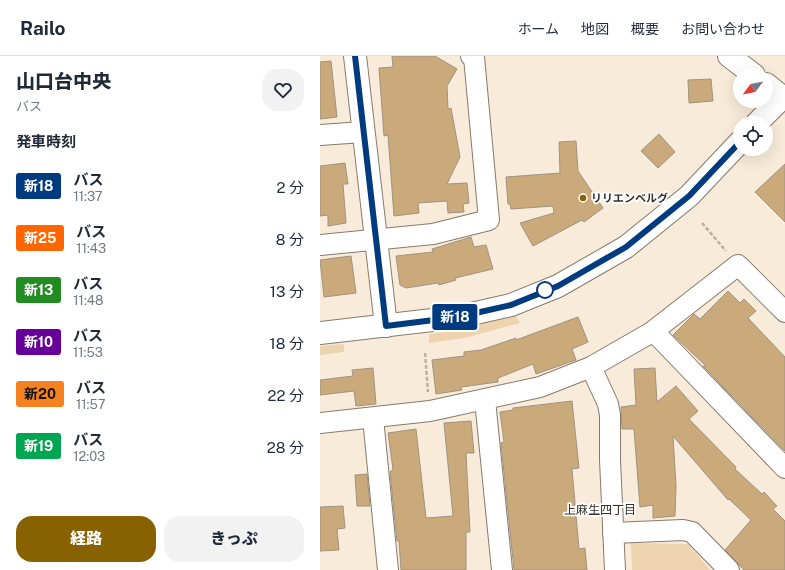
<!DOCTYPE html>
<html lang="ja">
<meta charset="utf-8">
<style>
:root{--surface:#fff;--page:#f2f2f3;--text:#1f2937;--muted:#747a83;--line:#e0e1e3;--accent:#896200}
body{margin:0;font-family:"Public Sans","Noto Sans JP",sans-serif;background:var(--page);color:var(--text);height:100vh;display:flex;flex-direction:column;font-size:15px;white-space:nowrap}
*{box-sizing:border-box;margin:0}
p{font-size:13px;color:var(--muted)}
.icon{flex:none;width:22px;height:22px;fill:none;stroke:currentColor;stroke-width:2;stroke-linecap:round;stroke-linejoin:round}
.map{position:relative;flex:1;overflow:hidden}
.details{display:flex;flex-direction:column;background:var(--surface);width:320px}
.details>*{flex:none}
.badge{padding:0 8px;border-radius:3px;font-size:14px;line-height:26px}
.needle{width:26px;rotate:238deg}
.buttons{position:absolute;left:413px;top:12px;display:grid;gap:8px}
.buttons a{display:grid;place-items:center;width:40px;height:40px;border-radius:50%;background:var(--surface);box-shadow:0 4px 16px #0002;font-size:20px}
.map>.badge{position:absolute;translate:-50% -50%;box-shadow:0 0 0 2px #fff}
h2{padding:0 16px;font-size:15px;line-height:36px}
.round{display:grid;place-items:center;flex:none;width:42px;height:42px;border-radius:16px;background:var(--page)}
.headline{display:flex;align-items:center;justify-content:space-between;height:68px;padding:0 16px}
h1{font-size:19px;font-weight:800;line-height:30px}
.action{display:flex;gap:8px;margin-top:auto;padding:8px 16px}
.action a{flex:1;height:46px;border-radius:16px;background:var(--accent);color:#fff;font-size:16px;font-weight:800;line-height:46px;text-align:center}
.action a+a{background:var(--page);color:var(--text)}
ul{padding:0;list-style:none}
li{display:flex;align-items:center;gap:12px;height:52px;padding:0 16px}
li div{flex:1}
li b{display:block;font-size:15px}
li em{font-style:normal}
li .badge{min-width:44px;font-weight:700;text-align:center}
header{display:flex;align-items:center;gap:24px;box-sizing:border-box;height:56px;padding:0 20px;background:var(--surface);border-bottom:1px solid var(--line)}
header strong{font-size:19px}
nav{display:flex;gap:22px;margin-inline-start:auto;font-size:14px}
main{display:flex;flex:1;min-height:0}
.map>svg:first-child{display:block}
.green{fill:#eed3af}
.building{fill:#caa97b;stroke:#a09382}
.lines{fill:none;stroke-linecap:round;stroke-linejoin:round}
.minor-casing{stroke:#867a6a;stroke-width:22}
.tertiary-casing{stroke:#867a6a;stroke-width:24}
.primary-casing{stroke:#867a6a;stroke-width:24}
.path{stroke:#bbb0a1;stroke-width:2.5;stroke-dasharray:4 2;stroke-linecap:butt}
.minor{stroke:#fff;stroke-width:20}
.tertiary{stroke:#fff;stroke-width:22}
.primary{stroke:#fff;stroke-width:22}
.line-casing{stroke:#fff;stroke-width:9}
.line{stroke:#003b80;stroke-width:6}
.poi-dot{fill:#896200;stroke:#fff;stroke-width:1.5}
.stop-dot{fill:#fff;stroke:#003b80;stroke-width:2}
.labels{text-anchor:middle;stroke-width:3.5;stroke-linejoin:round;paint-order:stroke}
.poi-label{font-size:11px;font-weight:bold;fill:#332e27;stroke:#fff;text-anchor:start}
.neighbourhood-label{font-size:12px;fill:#332e27;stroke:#fff}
</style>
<header>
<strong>Railo</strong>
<nav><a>ホーム</a><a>地図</a><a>概要</a><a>お問い合わせ</a></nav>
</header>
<main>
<section class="details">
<div class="headline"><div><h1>山口台中央</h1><p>バス</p></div><a class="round"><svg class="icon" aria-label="heart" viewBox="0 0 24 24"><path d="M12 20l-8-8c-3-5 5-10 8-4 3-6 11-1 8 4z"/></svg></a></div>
<h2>発車時刻</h2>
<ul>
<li><span class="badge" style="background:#003b80;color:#fff">新18</span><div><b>バス</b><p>11:37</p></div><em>2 分</em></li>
<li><span class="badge" style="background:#f60;color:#fff">新25</span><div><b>バス</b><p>11:43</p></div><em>8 分</em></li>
<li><span class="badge" style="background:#228b22;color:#fff">新13</span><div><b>バス</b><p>11:48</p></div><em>13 分</em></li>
<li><span class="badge" style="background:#609;color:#fff">新10</span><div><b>バス</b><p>11:53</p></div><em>18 分</em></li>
<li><span class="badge" style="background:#f58220;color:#111">新20</span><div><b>バス</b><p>11:57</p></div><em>22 分</em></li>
<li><span class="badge" style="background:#00a651;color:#fff">新19</span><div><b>バス</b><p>12:03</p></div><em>28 分</em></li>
</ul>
<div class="action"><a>経路</a><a>きっぷ</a></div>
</section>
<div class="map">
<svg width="465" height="514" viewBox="0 0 465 514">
<rect width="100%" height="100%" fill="#f9ebd9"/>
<g class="green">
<polygon points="194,258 200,267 144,282 109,287 109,278 142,274"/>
<polygon points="24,288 24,296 0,299 0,290"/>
<polygon points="311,487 368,488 390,514 312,514"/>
</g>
<g class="building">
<polygon points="72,0 115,0 137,13 127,30 128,53 131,52 140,101 127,128 147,127 149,147 143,148 144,156 128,157 127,145 98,147 99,157 74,160 68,79 64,80 59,12 73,11"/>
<polygon points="11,5 17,61 0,63 0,6"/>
<polygon points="391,23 393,45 369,47 368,24"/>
<polygon points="339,78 355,96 338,112 321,95"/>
<polygon points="256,85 258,115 283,152 264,166 262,164 213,190 200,167 234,157 233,150 191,153 190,148 188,148 186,121 240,117 239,86"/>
<polygon points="25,107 28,128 23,128 26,167 8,170 8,159 0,160 0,110"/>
<polygon points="465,108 465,166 435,136"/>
<polygon points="151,181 154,191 166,189 173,213 135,222 136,224 119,229 118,227 86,232 80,229 76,200 113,196 112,193"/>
<polygon points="31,200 36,237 4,241 0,204"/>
<polygon points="408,235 420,247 424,243 436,255 428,262 465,301 465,395 383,310 386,310 353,279 374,258 380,263"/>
<polygon points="258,261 268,286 252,293 256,304 216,318 213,308 178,322 178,326 141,331 142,334 116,338 112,304 144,300 144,296 161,294 196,282 196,284"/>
<polygon points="53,312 56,348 36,350 34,335 0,339 0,324 33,320 32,314"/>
<polygon points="335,312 337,346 356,330 378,355 369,363 416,411 415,413 442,438 444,436 457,450 453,453 465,465 465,514 424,514 405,494 431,464 409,443 408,444 353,380 356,430 355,460 333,462 333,449 320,451 314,373 302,373 301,351 316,349 314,313"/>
<polygon points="252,345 259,412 252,413 259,493 265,492 267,514 194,514 181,387 184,386 180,356 193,354 193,352"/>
<polygon points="151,365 154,397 146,397 150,476 146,476 146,514 81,514 79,485 77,485 70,416 73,413 68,377 96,373 106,462 133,460 124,367"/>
<polygon points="47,418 50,450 37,450 35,419"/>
<polygon points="23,450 25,472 17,473 19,494 0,495 0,451"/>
</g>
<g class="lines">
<defs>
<g id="minor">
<polyline points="0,79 43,76"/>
<polyline points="0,189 113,178 169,164 154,1 151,0"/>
<polyline points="332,276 340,282 465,412"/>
<polyline points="271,311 288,348 290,359 290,404 295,514"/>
<polyline points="165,344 182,514"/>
<polyline points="53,362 68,514"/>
<polyline points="0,367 110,355 220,331 271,311 332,276 418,209 465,256"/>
<polyline points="293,477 363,474 372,476 409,514"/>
</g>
<g id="tertiary">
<polyline points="35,0 66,270"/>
<polyline points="437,67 463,41"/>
<polyline points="0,277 138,261 191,249 238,230 306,191 369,140 420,86"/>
</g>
<g id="primary">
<polyline points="409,0 434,19"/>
<polyline points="446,28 465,43"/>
</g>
</defs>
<use href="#minor" class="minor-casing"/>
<use href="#tertiary" class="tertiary-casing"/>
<use href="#primary" class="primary-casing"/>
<g class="path">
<polyline points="382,167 406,195"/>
<polyline points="105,297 108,336"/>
</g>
<use href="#minor" class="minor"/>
<use href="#tertiary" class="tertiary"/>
<use href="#primary" class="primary"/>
</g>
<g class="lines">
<defs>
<polyline id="line" points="35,0 66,270 138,261 191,249 238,230 306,191 369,140 420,86"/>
</defs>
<use href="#line" class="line-casing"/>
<use href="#line" class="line"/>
</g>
<circle class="poi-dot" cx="263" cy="142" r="4"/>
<circle class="stop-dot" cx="225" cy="234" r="8"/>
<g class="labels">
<g class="poi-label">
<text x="271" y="146">リリエンベルグ</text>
</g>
<g class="neighbourhood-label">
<text x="280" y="458">上麻生四丁目</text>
</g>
</g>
</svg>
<div class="buttons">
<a><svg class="needle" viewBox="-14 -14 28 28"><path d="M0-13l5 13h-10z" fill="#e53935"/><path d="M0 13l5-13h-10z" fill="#747a83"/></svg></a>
<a><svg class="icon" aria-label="locate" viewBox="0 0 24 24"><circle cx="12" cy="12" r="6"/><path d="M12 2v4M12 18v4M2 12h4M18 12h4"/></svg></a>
</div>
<b class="badge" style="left:135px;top:261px;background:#003b80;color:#fff">新18</b>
</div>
</main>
